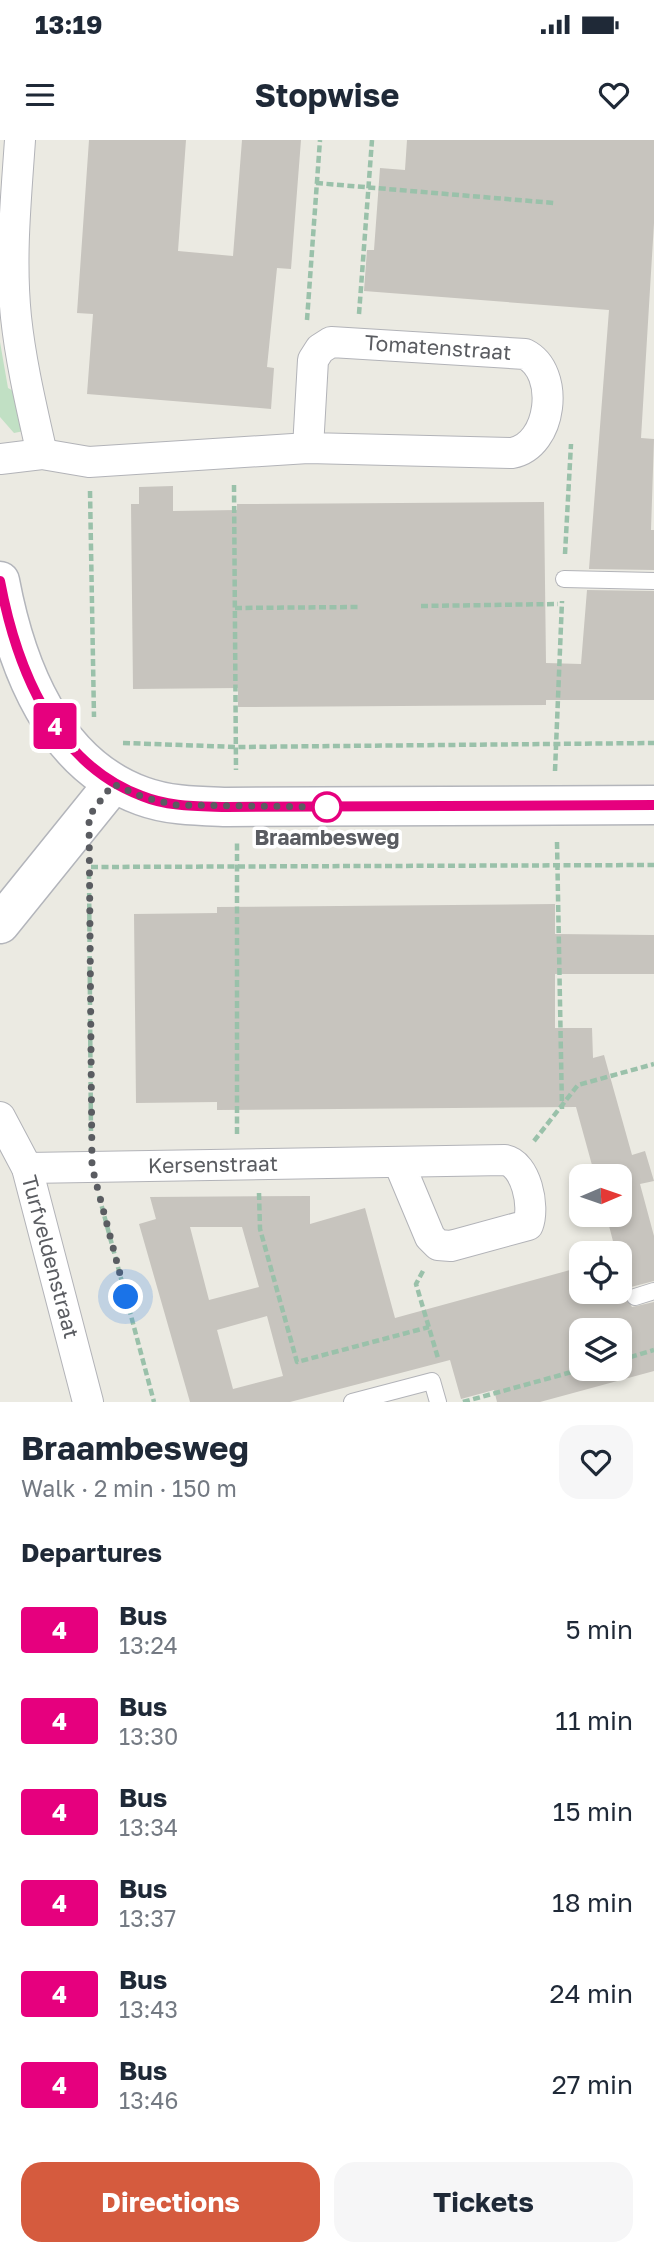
<!DOCTYPE html>
<meta charset="utf-8">
<style>
:root{--surface:#fff;--page:#f6f6f7;--text:#1f2937;--muted:#747a83;--accent:#d55b3e}
body{margin:0;font-family:"Golos Text",sans-serif;background:var(--page);color:var(--text);height:100vh;display:flex;flex-direction:column;font-size:26px;white-space:nowrap}
*{box-sizing:border-box;margin:0}
p{font-size:23px;color:var(--muted)}
.icon{flex:none;width:38px;height:38px;fill:none;stroke:currentColor;stroke-width:2;stroke-linecap:round;stroke-linejoin:round}
.map{position:relative;height:1262px;overflow:hidden}
.drawer{display:flex;flex-direction:column;background:var(--surface);flex:1}
.drawer>*{flex:none}
.badge{padding:0 14px;border-radius:5px;font-size:24px;line-height:46px}
.needle{width:46px;rotate:88deg}
.tools{position:absolute;left:569px;top:1024px;display:grid;gap:14px}
.tools a{display:grid;place-items:center;width:63px;height:63px;border-radius:14px;background:var(--surface);box-shadow:0 4px 10px #0003;font-size:35px}
.you{position:absolute;width:35px;height:35px;margin:-18px;border:5px solid #fff;border-radius:50%;background:#1a73e8;box-shadow:0 0 0 10px #1a73e833}
.map>.badge{position:absolute;translate:-50% -50%;box-shadow:0 0 0 4px #fff}
h2{padding:0 21px;font-size:26px;line-height:63px}
.round{display:grid;place-items:center;flex:none;width:74px;height:74px;border-radius:21px;background:var(--page)}
.summary{display:flex;align-items:center;justify-content:space-between;height:119px;padding:0 21px}
h1{font-size:33px;font-weight:700;line-height:52px}
.button{display:flex;gap:14px;margin-top:auto;padding:14px 21px}
.button a{flex:1;height:80px;border-radius:21px;background:var(--accent);color:#fff;font-size:28px;font-weight:700;line-height:80px;text-align:center}
.button a+a{background:var(--page);color:var(--text)}
ul{padding:0;list-style:none}
li{display:flex;align-items:center;gap:21px;height:91px;padding:0 21px}
li div{flex:1}
li b{display:block;font-size:26px}
li em{font-style:normal}
li .badge{min-width:77px;font-weight:700;text-align:center}
.status{display:flex;justify-content:space-between;align-items:center;height:49px;padding:0 35px;background:var(--surface);direction:ltr}
.status svg{height:19px;fill:currentColor}
header{display:flex;justify-content:space-between;align-items:center;height:91px;padding:0 21px;background:var(--surface);font-size:32px;font-weight:700}
.map>svg:first-child{display:block}
.green{fill:#c1e0c4}
.building{fill:#c7c4be;fill-rule:evenodd}
.lines{fill:none;stroke-linecap:round;stroke-linejoin:round}
.lane-casing{stroke:#b2b3b8;stroke-width:18}
.street-casing{stroke:#b2b3b8;stroke-width:32}
.secondary-casing{stroke:#b3b5bb;stroke-width:41}
.path{stroke:#9ac1aa;stroke-width:4.5;stroke-dasharray:7 3.5;stroke-linecap:butt}
.lane{stroke:#fff;stroke-width:16}
.street{stroke:#fff;stroke-width:30}
.secondary{stroke:#fff;stroke-width:38}
.line-casing{stroke:#fff;stroke-width:16}
.line{stroke:#e6007e;stroke-width:10}
.walk{stroke:#5a5c61;stroke-width:7;stroke-dasharray:0 12.6}
.stop-dot{fill:#fff;stroke:#e6007e;stroke-width:3.5}
.labels{text-anchor:middle;stroke-width:7;stroke-linejoin:round;paint-order:stroke}
.street-label{font-size:21px;fill:#5a5c61;stroke:#fff}
.stop-label{font-size:21px;font-weight:bold;fill:#5a5c61;stroke:#fff}
</style>
<div class="status"><b>13:19</b><svg viewBox="0 0 49 12"><path d="M0 12V9h3v3zM5 12V6h3v6zM10 12V3h3v9zM15 12V0h3v12zM26 1h20v11H26zM47 4h2v5h-2z"/></svg></div>
<header><svg class="icon" aria-label="menu" viewBox="0 0 24 24"><path d="M4 6h16M4 12h16M4 18h16"/></svg>Stopwise<svg class="icon" aria-label="heart" viewBox="0 0 24 24"><path d="M12 20l-8-8c-3-5 5-10 8-4 3-6 11-1 8 4z"/></svg></header>
<div class="map">
<svg width="654" height="1262" viewBox="0 0 654 1262">
<rect width="100%" height="100%" fill="#ebeae2"/>
<polygon class="green" points="0,202 8,248 15,252 24,291 14,293 0,277"/>
<g class="building">
<polygon points="89,0 186,0 178,111 233,116 242,0 301,0 291,129 277,128 267,227 274,228 271,269 87,254 93,174 77,173"/>
<polygon points="407,0 654,0 654,83 641,298 654,299 651,390 654,390 654,430 589,429 609,170 364,151 367,110 374,110 380,28 405,30"/>
<polygon points="173,346 173,371 237,370 237,364 544,362 546,523 581,524 587,450 654,451 654,560 546,560 546,565 238,567 238,548 133,549 131,364 139,364 139,347"/>
<path d="M555,764V794L654,795V834H555V888H592L593,918L604,915L632,1015L645,1011L654,1041L640,1044L654,1096V1141L631,1147L625,1155L632,1167L654,1162V1231L540,1262H497L494,1250L461,1259L450,1220L290,1262H190L139,1084L156,1079L150,1057L310,1056V1084L365,1068L395,1178L581,1127V1152H620V1113H616L606,1074H620V1036H595L576,967L217,970V962L136,963L134,774L217,773V767ZM190,1087H242L259,1147L209,1160ZM267,1176L283,1236L233,1249L217,1190ZM581,1190H620V1228H581Z"/>
</g>
<g class="lines">
<defs>
<g id="lane">
<polyline points="564,439 654,441"/>
<polyline points="635,1157 654,1151"/>
<polyline points="352,1262 432,1241 438,1262"/>
</g>
<g id="street">
<path d="M20,0C16,59 10,118 16,177C21,224 32,269 42,314"/>
<path d="M0,319L42,314L89,322L308,308L512,313C552,306 561,232 525,214L331,202L320,209L313,220L308,308"/>
<polyline points="0,977 27,1028 88,1262"/>
<path d="M27,1028L505,1020C526,1024 535,1066 528,1085L451,1106L438,1105L430,1097L399,1023"/>
</g>
<g id="secondary">
<path d="M0,441C16,526 53,624 142,656C169,666 198,666 227,667L654,665"/>
<polyline points="0,784 113,644"/>
</g>
</defs>
<use href="#lane" class="lane-casing"/>
<use href="#street" class="street-casing"/>
<use href="#secondary" class="secondary-casing"/>
<g class="path">
<polyline points="316,43 554,63"/>
<polyline points="359,174 372,0"/>
<polyline points="307,180 320,0"/>
<polyline points="234,345 236,630"/>
<polyline points="90,351 94,577"/>
<polyline points="565,414 571,304"/>
<polyline points="421,466 558,464"/>
<polyline points="235,468 359,467"/>
<polyline points="123,603 236,607 654,603"/>
<polyline points="555,631 562,461"/>
<polyline points="557,702 562,969"/>
<polyline points="91,727 654,725"/>
<polyline points="89,732 91,996"/>
<polyline points="237,994 237,702"/>
<polyline points="534,1001 578,945 654,924"/>
<polyline points="259,1053 260,1089 297,1222 429,1187"/>
<polyline points="99,1056 154,1262"/>
<polyline points="423,1131 416,1144 438,1218"/>
<polyline points="620,1220 654,1210"/>
<polyline points="463,1262 586,1228"/>
</g>
<use href="#lane" class="lane"/>
<use href="#street" class="street"/>
<use href="#secondary" class="secondary"/>
</g>
<g class="lines">
<defs>
<path id="line" d="M0,441C16,526 53,623 142,656C169,667 198,666 227,667L654,665"/>
</defs>
<use href="#line" class="line-casing"/>
<use href="#line" class="line"/>
<polyline class="walk" points="126,1157 92,1027 89,676 113,644 143,657 175,665 331,667 327,667"/>
</g>
<circle class="stop-dot" cx="327" cy="667" r="14"/>
<g class="labels">
<g class="street-label">
<text transform="translate(438 208) rotate(4)" y="7">Tomatenstraat</text>
<text transform="translate(213 1025) rotate(-1)" y="7">Kersenstraat</text>
<text transform="translate(50 1117) rotate(75)" y="7">Turfveldenstraat</text>
</g>
<g class="stop-label">
<text x="327" y="705">Braambesweg</text>
</g>
</g>
</svg>
<div class="tools">
<a><svg class="needle" viewBox="-14 -14 28 28"><path d="M0-13l5 13h-10z" fill="#e53935"/><path d="M0 13l5-13h-10z" fill="#747a83"/></svg></a>
<a><svg class="icon" aria-label="locate" viewBox="0 0 24 24"><circle cx="12" cy="12" r="6"/><path d="M12 2v4M12 18v4M2 12h4M18 12h4"/></svg></a>
<a><svg class="icon" aria-label="layers" viewBox="0 0 24 24"><path d="M12 4l9 5-9 5-9-5zM3 14l9 5 9-5"/></svg></a>
</div>
<div class="you" style="left:126px;top:1157px"></div>
<b class="badge" style="left:55px;top:586px;background:#e6007e;color:#fff">4</b>
</div>
<section class="drawer">
<div class="summary"><div><h1>Braambesweg</h1><p>Walk · 2 min · 150 m</p></div><a class="round"><svg class="icon" aria-label="heart" viewBox="0 0 24 24"><path d="M12 20l-8-8c-3-5 5-10 8-4 3-6 11-1 8 4z"/></svg></a></div>
<h2>Departures</h2>
<ul>
<li><span class="badge" style="background:#e6007e;color:#fff">4</span><div><b>Bus</b><p>13:24</p></div><em>5 min</em></li>
<li><span class="badge" style="background:#e6007e;color:#fff">4</span><div><b>Bus</b><p>13:30</p></div><em>11 min</em></li>
<li><span class="badge" style="background:#e6007e;color:#fff">4</span><div><b>Bus</b><p>13:34</p></div><em>15 min</em></li>
<li><span class="badge" style="background:#e6007e;color:#fff">4</span><div><b>Bus</b><p>13:37</p></div><em>18 min</em></li>
<li><span class="badge" style="background:#e6007e;color:#fff">4</span><div><b>Bus</b><p>13:43</p></div><em>24 min</em></li>
<li><span class="badge" style="background:#e6007e;color:#fff">4</span><div><b>Bus</b><p>13:46</p></div><em>27 min</em></li>
</ul>
<div class="button"><a>Directions</a><a>Tickets</a></div>
</section>
